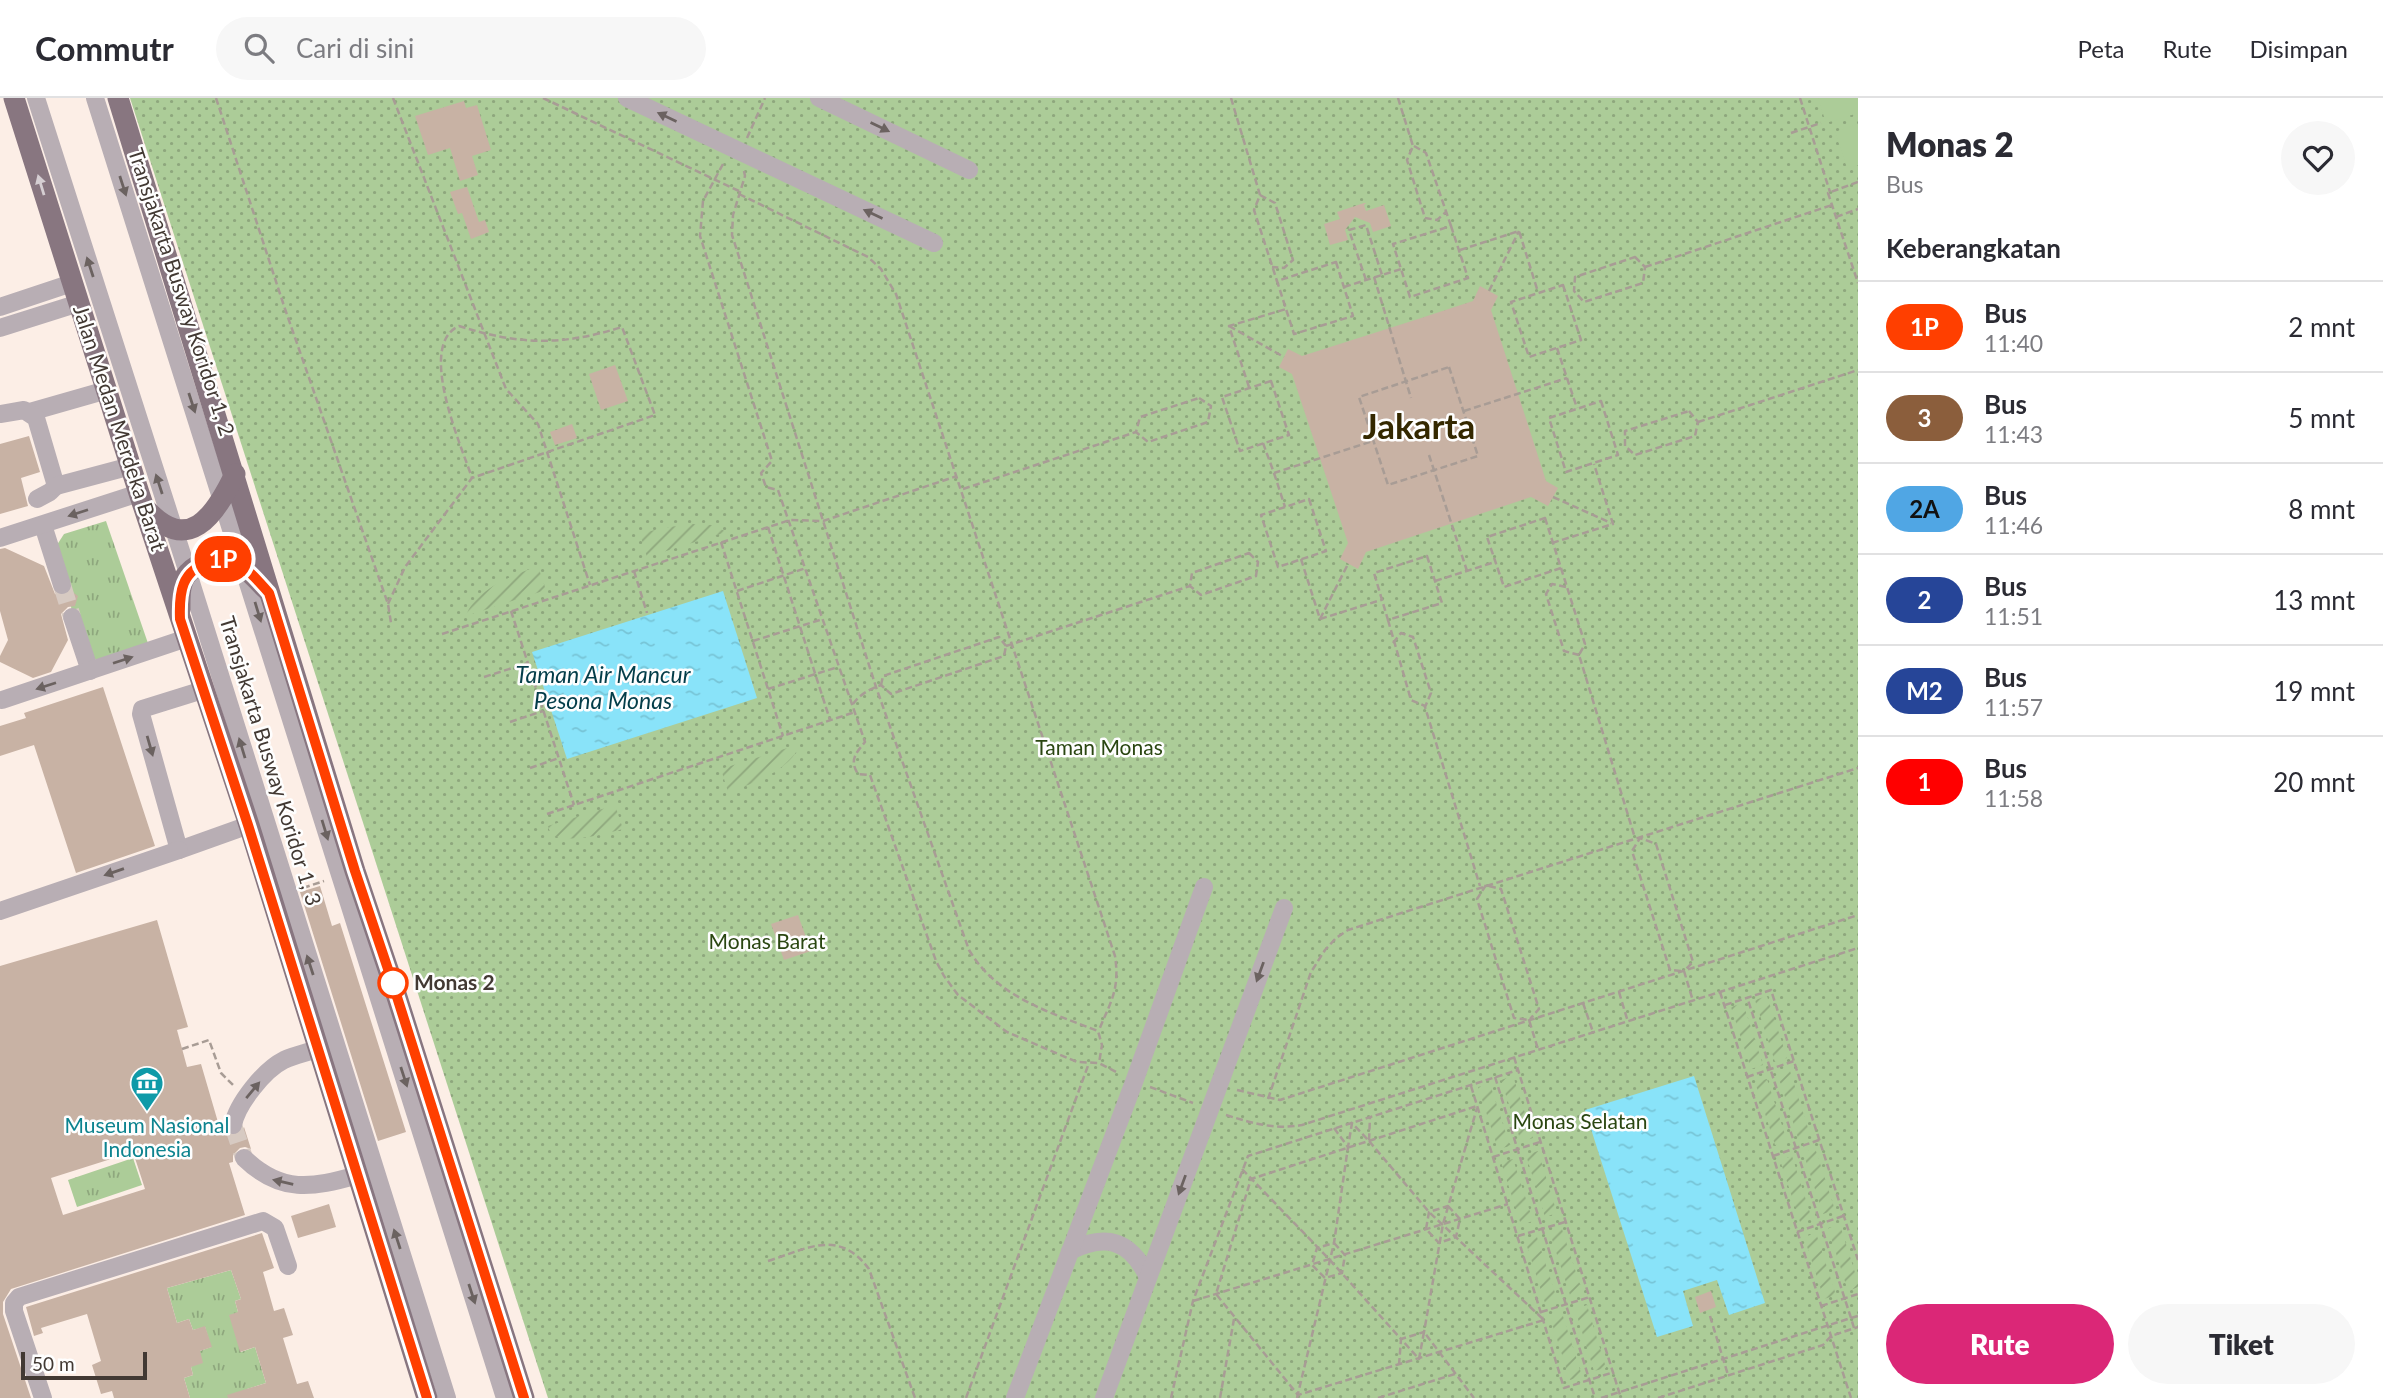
<!DOCTYPE html>
<html lang="id">
<style>
:root{--surface:#fff;--page:#f7f7f7;--text:#2b2b33;--muted:#7c7c81;--line:#e1e1e2;--accent:#db2777}
body{margin:0;font-family:Lato,sans-serif;background:var(--page);color:var(--text);height:100vh;display:flex;flex-direction:column;font-size:26px;white-space:nowrap}
*{box-sizing:border-box;margin:0}
p{font-size:23px;color:var(--muted)}
.icon{flex:none;width:38px;height:38px;fill:none;stroke:currentColor;stroke-width:2;stroke-linecap:round;stroke-linejoin:round}
.map{position:relative;flex:1;overflow:hidden}
.side{display:flex;flex-direction:column;background:var(--surface);width:525px}
.side>*{flex:none}
.badge{padding:0 14px;border-radius:23px;font-size:24px;line-height:46px}
.scale{position:absolute;left:21px;bottom:18px;width:126px;box-sizing:border-box;padding-left:7px;border:4px solid #423933;border-top:0;font-size:19px;line-height:24px;white-space:nowrap;color:#423933;-webkit-text-stroke:5px #fefefe;paint-order:stroke}
.map>.badge{position:absolute;translate:-50% -50%;box-shadow:0 0 0 4px #fff}
h2{padding:0 28px;font-size:26px;line-height:63px}
.round{display:grid;place-items:center;flex:none;width:74px;height:74px;border-radius:37px;background:var(--page)}
.summary{display:flex;align-items:center;justify-content:space-between;height:119px;padding:0 28px}
h1{font-size:33px;font-weight:800;line-height:52px}
.primary-button{display:flex;gap:14px;margin-top:auto;padding:14px 28px}
.primary-button a{flex:1;height:80px;border-radius:42px;background:var(--accent);color:#fff;font-size:28px;font-weight:800;line-height:80px;text-align:center}
.primary-button a+a{background:var(--page);color:var(--text)}
ul{padding:0;list-style:none}
li{display:flex;align-items:center;gap:21px;height:91px;padding:0 28px;border-top:2px solid var(--line)}
li div{flex:1}
li b{display:block;font-size:26px}
li em{font-style:normal}
li .badge{min-width:77px;font-weight:700;text-align:center}
header{display:flex;align-items:center;gap:42px;box-sizing:border-box;height:98px;padding:0 35px;background:var(--surface);border-bottom:2px solid var(--line)}
header strong{font-size:33px}
nav{display:flex;gap:38px;margin-inline-start:auto;font-size:24px}
.search{width:490px;height:63px;background:var(--page);display:flex;align-items:center;gap:18px;box-sizing:border-box;padding:0 24px;border-radius:38px;color:var(--muted);font-size:26px}
main{display:flex;flex:1;min-height:0}
.map>svg:first-child{display:block}
.grass{fill:url(#grass-tufts)}
.park{fill:url(#park-dots)}
.garden{fill:url(#garden-furrows)}
.pitch{fill:#accc98}
.water{fill:url(#water-ripples)}
.building{fill:#c8b2a4;fill-rule:evenodd}
.lines{fill:none;stroke-linecap:round;stroke-linejoin:round}
.minor-tunnel{stroke:#d7cac2;stroke-width:18;stroke-dasharray:18 9;stroke-linecap:butt}
.path{stroke:#a89c95;stroke-width:2.5;stroke-dasharray:7 3.5;stroke-linecap:butt}
.minor{stroke:#b8aeb4;stroke-width:18}
.major{stroke:#887680;stroke-width:21}
.oneway{fill:#6b6260}
.oneway2{fill:#d5ced2}
.line-casing{stroke:#fff;stroke-width:16}
.line{stroke:#ff3f00;stroke-width:10}
.stop-dot{fill:#fff;stroke:#ff3f00;stroke-width:3.5}
.labels{text-anchor:middle;stroke-width:5;stroke-linejoin:round;paint-order:stroke}
.street-label{font-size:21px;fill:#423933;stroke:#fefefe}
.park-label{font-size:21px;fill:#2a4611;stroke:#fefefe}
.stop-label{font-size:21px;font-weight:bold;fill:#423933;stroke:#fefefe;text-anchor:start}
.culture-label{font-size:21px;fill:#0d838f;stroke:#fefefe}
.water-label{font-size:23px;font-style:italic;fill:#033d49;stroke:#fefefe}
.town-label{font-size:35px;font-weight:bold;fill:#342800;stroke:#fefefe}
</style>
<header>
<strong>Commutr</strong>
<div class="search"><svg class="icon" aria-label="search" viewBox="0 0 24 24"><circle cx="10" cy="10" r="6"/><path d="M15 15l6 6"/></svg>Cari di sini</div>
<nav><a>Peta</a><a>Rute</a><a>Disimpan</a></nav>
</header>
<main>
<div class="map">
<svg width="1858" height="1300" viewBox="0 0 1858 1300">
<defs>
<pattern id="grass-tufts" width="24" height="20" patternUnits="userSpaceOnUse" patternTransform="scale(1.75)"><rect width="24" height="20" fill="#accc98"/><path d="M3 7l-1-3M5 7V3M7 7l1-3M15 17l-1-3M17 17v-4M19 17l1-3" fill="none" stroke="#8ea77d"/></pattern>
<pattern id="park-dots" width="8" height="8" patternUnits="userSpaceOnUse" patternTransform="scale(1.75)"><rect width="8" height="8" fill="#accc98"/><path d="M2 2h.1M6 6h.1" fill="none" stroke="#8ea77d" stroke-width="1.8" stroke-linecap="round"/></pattern>
<pattern id="garden-furrows" width="10" height="10" patternUnits="userSpaceOnUse" patternTransform="scale(1.75)"><rect width="10" height="10" fill="#accc98"/><path d="M-1 1l2-2M0 10L10 0M9 11l2-2" fill="none" stroke="#8ea77d"/></pattern>
<pattern id="water-ripples" width="26" height="14" patternUnits="userSpaceOnUse" patternTransform="scale(1.75)"><rect width="26" height="14" fill="#89e3f9"/><path d="M2 4q2-2 4 0t4 0M15 11q2-2 4 0t4 0" fill="none" stroke="#77c4d6"/></pattern>
</defs>
<rect width="100%" height="100%" fill="#fceee6"/>
<g class="grass">
<polygon points="106,423 152,557 88,562 53,453 64,436"/>
<polygon points="133,1060 142,1087 77,1109 68,1082"/>
<polygon points="231,1172 241,1201 235,1203 238,1214 241,1254 255,1249 266,1285 247,1291 250,1300 190,1300 184,1280 193,1277 191,1269 200,1253 211,1249 205,1229 193,1232 189,1221 177,1225 167,1190"/>
</g>
<polygon class="park" points="130,0 1858,0 1858,1300 548,1300"/>
<g class="garden">
<polygon points="692,426 712,427 727,434 647,459 640,436 662,430"/>
<path d="M538,468L546,492L466,518C475,491 514,477 538,468Z"/>
<path d="M800,646C791,672 753,686 728,694L721,671Z"/>
<path d="M615,707L623,731C603,736 571,746 551,737L548,728Z"/>
<polygon points="1767,898 1787,960 1775,964 1755,902"/>
<polygon points="1743,905 1763,967 1751,971 1731,909"/>
<polygon points="1790,973 1810,1036 1798,1040 1778,977"/>
<polygon points="1513,978 1533,1040 1521,1044 1501,982"/>
<polygon points="1767,981 1787,1043 1775,1047 1755,984"/>
<polygon points="1490,986 1510,1048 1498,1051 1478,989"/>
<polygon points="1815,1050 1835,1112 1823,1116 1803,1054"/>
<polygon points="1538,1053 1557,1115 1545,1119 1526,1057"/>
<polygon points="1792,1058 1812,1121 1800,1124 1780,1062"/>
<polygon points="1513,1061 1533,1123 1521,1127 1501,1064"/>
<polygon points="1840,1127 1858,1184 1858,1189 1848,1193 1828,1130"/>
<polygon points="1562,1131 1582,1193 1570,1197 1550,1135"/>
<polygon points="1816,1135 1836,1197 1824,1201 1804,1139"/>
<polygon points="1537,1139 1557,1201 1545,1205 1525,1142"/>
<polygon points="1587,1207 1606,1270 1594,1273 1575,1211"/>
<polygon points="1562,1215 1582,1278 1570,1282 1550,1219"/>
</g>
<g class="pitch">
<polygon points="1818,0 1858,0 1858,15 1826,25"/>
<polygon points="1858,26 1858,67 1847,70 1835,34"/>
</g>
<g class="water">
<polygon points="723,493 757,600 567,661 532,554"/>
<polygon points="1694,978 1765,1205 1729,1217 1717,1182 1683,1193 1693,1228 1657,1239 1585,1012"/>
</g>
<g class="building">
<polygon points="464,3 466,10 477,7 491,52 472,58 478,77 460,83 450,50 428,57 415,18"/>
<polygon points="467,89 479,124 485,122 489,134 471,141 462,115 458,116 450,94"/>
<polygon points="1364,105 1366,105 1364,107 1366,113 1384,107 1391,128 1373,134 1370,125 1355,119 1345,132 1348,142 1330,147 1324,126 1340,121 1337,114"/>
<polygon points="1480,188 1498,198 1491,212 1546,383 1558,390 1548,408 1531,399 1366,454 1358,471 1340,461 1348,445 1292,276 1279,269 1288,251 1302,258 1415,222 1473,203"/>
<polygon points="615,267 628,303 601,312 589,276"/>
<polygon points="572,326 577,340 555,347 550,334"/>
<polygon points="29,338 40,374 21,380 28,408 0,416 0,346"/>
<polygon points="5,450 44,468 55,496 65,498 71,493 78,498 75,508 68,509 61,516 68,542 51,574 33,580 0,564 0,558 8,542 0,513 0,451"/>
<polygon points="103,589 155,748 76,775 34,647 0,658 0,628 26,620 24,615"/>
<polygon points="320,788 332,828 340,825 406,1034 378,1043 300,794"/>
<polygon points="798,817 811,853 784,862 771,826"/>
<path d="M157,822L188,929L177,932L187,969L201,966L220,1031H222L229,1038H235L241,1035L244,1029L251,1051L245,1049L240,1050L233,1057V1064L229,1065L245,1117L11,1191L3,1204V1216L31,1300H0V868ZM133,1054L145,1091L63,1117L51,1080Z"/>
<polygon points="329,1106 336,1129 298,1140 291,1118"/>
<polygon points="262,1135 274,1170 263,1174 274,1213 284,1210 293,1237 283,1240 297,1286 308,1283 314,1300 228,1300 227,1297 266,1285 255,1249 240,1254 229,1217 238,1214 235,1203 241,1201 231,1172 167,1190 177,1225 189,1221 193,1232 205,1228 212,1249 200,1253 203,1265 191,1269 193,1277 184,1280 190,1300 114,1300 112,1293 101,1296 92,1267 101,1263 87,1216 41,1230 43,1235 34,1238 26,1209"/>
<polygon points="1711,1193 1716,1209 1700,1215 1695,1199"/>
</g>
<g class="lines">
<g class="minor-tunnel">
<polyline points="62,487 72,519"/>
<polyline points="233,1027 244,1060"/>
</g>
<g class="path">
<polyline points="216,0 285,211 388,506 391,525"/>
<polyline points="393,0 506,291 538,326 590,487"/>
<polyline points="543,0 739,93"/>
<polyline points="1231,0 1260,97 1254,112 1277,183"/>
<polyline points="1398,0 1413,48 1407,62 1425,120 1437,122 1446,114"/>
<polyline points="1800,0 1830,94"/>
<polyline points="1791,35 1821,25"/>
<polyline points="747,40 765,0"/>
<polyline points="1414,48 1426,55 1451,128"/>
<path d="M723,66L703,103L700,138L772,363L761,375L766,389L778,392L865,644C856,655 849,662 858,676L870,677L936,863L944,878L958,897L1007,934L1077,964L1099,965L1118,975"/>
<path d="M744,73L745,78L733,117L732,137L876,589L969,852C997,899 1049,914 1098,933L1102,947L1099,965"/>
<polyline points="1858,84 1828,95 1858,185"/>
<path d="M739,96L868,159L881,171L896,196L1115,858C1120,891 1111,903 1099,932"/>
<polyline points="1260,97 1275,105 1293,162 1284,170 1272,169"/>
<polyline points="1836,119 1858,111"/>
<polygon points="1451,128 1468,180 1410,199 1393,146"/>
<polyline points="1460,152 1519,133 1538,194"/>
<polygon points="1635,159 1645,169 1643,185 1584,204 1574,193 1575,179"/>
<polygon points="1336,164 1353,218 1294,236 1277,183"/>
<polyline points="1645,169 1832,107"/>
<polyline points="1374,179 1411,300"/>
<polyline points="1366,182 1349,132 1366,127 1382,177"/>
<polygon points="1563,187 1581,242 1529,259 1511,204"/>
<polyline points="1344,189 1401,171"/>
<polyline points="1489,193 1519,133"/>
<polyline points="1229,228 1284,259"/>
<polyline points="1557,250 1577,310"/>
<polygon points="1449,269 1478,358 1388,387 1359,299"/>
<polygon points="1271,283 1289,337 1240,353 1222,299"/>
<polyline points="1249,289 1229,228 1286,211"/>
<polygon points="1199,300 1211,308 1208,324 1148,344 1136,334 1140,319"/>
<polygon points="1601,303 1618,357 1566,374 1549,320"/>
<polyline points="1464,313 1567,280"/>
<polygon points="1689,313 1698,324 1695,338 1635,357 1625,348 1625,333"/>
<polyline points="1698,324 1858,272"/>
<polyline points="1263,345 1274,375 1373,343"/>
<polyline points="1429,357 1467,473"/>
<polyline points="1274,375 1285,409"/>
<polyline points="963,391 1136,334"/>
<polyline points="1553,399 1611,425"/>
<polygon points="1309,401 1326,453 1278,469 1261,417"/>
<polygon points="1545,420 1561,470 1504,489 1487,439"/>
<polyline points="768,429 830,622"/>
<polyline points="721,444 783,638"/>
<polyline points="1552,445 1613,426 1594,366"/>
<polygon points="1249,455 1258,464 1256,478 1201,497 1190,488 1192,475"/>
<polygon points="1427,458 1442,505 1388,522 1374,475"/>
<polyline points="1301,461 1320,521 1381,502"/>
<polyline points="1561,470 1585,546 1579,557 1635,740"/>
<polyline points="634,473 647,515"/>
<polyline points="1435,483 1495,464"/>
<polyline points="1566,489 1552,486 1546,496 1564,553 1579,557"/>
<polyline points="737,493 806,470"/>
<path d="M388,506L405,469L472,380C462,349 416,247 459,228C519,247 562,248 622,229L655,317L472,380"/>
<polyline points="511,513 574,707"/>
<polyline points="1320,521 1348,466"/>
<polyline points="1388,522 1411,602 1425,608"/>
<polyline points="442,536 790,422 823,423 957,378"/>
<polyline points="753,543 823,521"/>
<polyline points="1393,545 1401,535 1413,539 1431,595 1425,609 1480,788"/>
<polyline points="1006,548 1190,488"/>
<polyline points="484,579 528,565"/>
<polyline points="881,587 883,578 999,539 1006,548"/>
<polyline points="768,591 838,569"/>
<path d="M853,606C860,596 870,591 881,587L891,596L1004,558L1006,548"/>
<polyline points="510,624 543,613"/>
<polyline points="530,670 559,660"/>
<polyline points="547,716 855,614"/>
<polyline points="1486,787 1477,801 1514,920 1529,922 1538,951"/>
<polyline points="1489,788 1501,791 1539,911 1530,921"/>
<polyline points="303,790 324,783"/>
<polyline points="1681,873 1670,872 1632,753 1640,740 1656,746 1693,864 1684,873 1693,903"/>
<polyline points="1619,894 1628,924"/>
<polyline points="1720,894 1851,1300"/>
<polyline points="1583,905 1593,934"/>
<polyline points="1725,907 1771,892 1858,1162"/>
<polyline points="182,951 209,942 221,975 233,987"/>
<polyline points="1514,959 1621,1300"/>
<polyline points="1495,979 1595,1300"/>
<polyline points="1747,979 1794,963"/>
<polyline points="1471,988 1564,1290 1614,1274"/>
<polyline points="1150,989 1193,1005"/>
<polyline points="1237,992 1280,1002 1858,817"/>
<polyline points="1268,1001 1311,874 1325,852 1336,840 1348,832 1858,670"/>
<path d="M1226,1017C1252,1025 1275,1032 1302,1027L1858,850"/>
<polyline points="1334,1030 1348,1049 1352,1025 1369,1043 1370,1019"/>
<polyline points="1369,1043 1429,1114 1544,1222 1298,1297 1216,1196 1251,1081 1477,1008"/>
<polyline points="1773,1058 1819,1042"/>
<polyline points="1493,1059 1540,1044"/>
<polyline points="1242,1071 1329,1161 1401,1241 1424,1234 1443,1126 1477,1010"/>
<polygon points="1448,1108 1460,1121 1456,1139 1439,1145 1426,1131 1429,1114"/>
<polyline points="1797,1134 1843,1118"/>
<polyline points="1518,1138 1565,1124"/>
<polygon points="1334,1145 1345,1157 1342,1175 1325,1180 1312,1167 1317,1150"/>
<path d="M768,1163C807,1151 838,1130 869,1171L915,1300"/>
<polyline points="1193,1203 1508,1106"/>
<polyline points="1821,1208 1858,1196"/>
<polyline points="1541,1214 1590,1199"/>
<polyline points="1710,1218 1728,1277"/>
<polyline points="1854,1230 1851,1220 1858,1218"/>
<polyline points="1399,1267 1401,1241 1419,1261 1424,1234 1474,1300"/>
<polyline points="966,1300 1089,965"/>
<polyline points="1171,1300 1193,1203 1248,1058 1518,972"/>
<polyline points="1220,1300 1234,1221"/>
<polyline points="1297,1300 1334,1145 1348,1049"/>
<polyline points="1378,1300 1455,1276"/>
<polyline points="1601,1300 1851,1220 1747,899"/>
<polyline points="1658,1300 1823,1247 1831,1238 1858,1229"/>
</g>
<g class="minor">
<polyline points="36,0 188,475 447,1300"/>
<polyline points="95,0 505,1300"/>
<polyline points="627,0 934,145"/>
<polyline points="819,0 969,72"/>
<polyline points="0,209 72,185"/>
<polyline points="0,230 79,205"/>
<polyline points="30,314 107,292"/>
<polyline points="0,316 24,312 36,320 56,388 50,394 37,401"/>
<polyline points="56,388 131,368"/>
<polyline points="43,427 62,487"/>
<polyline points="0,440 139,395"/>
<polyline points="72,519 90,573"/>
<polyline points="203,592 142,611 141,616 179,752 249,727"/>
<polyline points="2,602 187,540"/>
<polyline points="0,813 179,752"/>
<path d="M233,1027C237,1006 264,972 284,962C295,957 306,955 317,951"/>
<path d="M244,1060C281,1096 312,1090 358,1077"/>
<path d="M1070,1153C1106,1135 1130,1142 1148,1179"/>
<polyline points="43,1300 14,1213 14,1205 19,1199 263,1123 275,1130 288,1168"/>
<polyline points="1015,1300 1134,984 1204,789"/>
<polyline points="1104,1300 1284,810"/>
</g>
<g class="major">
<polyline points="14,0 139,395 249,727 427,1300"/>
<polyline points="118,0 355,773 391,880 524,1300"/>
<path d="M145,410C188,458 215,418 235,376"/>
<path d="M180,512C180,500 179,484 188,475C198,464 221,458 234,463C247,469 257,483 267,492"/>
</g>
</g>
<defs><path id="oneway-solid" d="M-6-.8H1V-3.2L6.5 0L1 3.2V.8H-6Z" transform="scale(1.75)"/></defs>
<g class="oneway">
<use href="#oneway-solid" transform="translate(667 19) rotate(-155)"/>
<use href="#oneway-solid" transform="translate(880 29) rotate(26)"/>
<use href="#oneway-solid" transform="translate(123 88) rotate(72)"/>
<use href="#oneway-solid" transform="translate(873 116) rotate(-155)"/>
<use href="#oneway-solid" transform="translate(90 169) rotate(-108)"/>
<use href="#oneway-solid" transform="translate(192 305) rotate(72)"/>
<use href="#oneway-solid" transform="translate(159 386) rotate(-108)"/>
<use href="#oneway-solid" transform="translate(78 415) rotate(162)"/>
<use href="#oneway-solid" transform="translate(258 514) rotate(73)"/>
<use href="#oneway-solid" transform="translate(123 562) rotate(-18)"/>
<use href="#oneway-solid" transform="translate(46 588) rotate(162)"/>
<use href="#oneway-solid" transform="translate(150 648) rotate(74)"/>
<use href="#oneway-solid" transform="translate(242 650) rotate(-107)"/>
<use href="#oneway-solid" transform="translate(325 732) rotate(73)"/>
<use href="#oneway-solid" transform="translate(114 774) rotate(161)"/>
<use href="#oneway-solid" transform="translate(310 867) rotate(-108)"/>
<use href="#oneway-solid" transform="translate(1260 874) rotate(110)"/>
<use href="#oneway-solid" transform="translate(404 979) rotate(72)"/>
<use href="#oneway-solid" transform="translate(253 992) rotate(-50)"/>
<use href="#oneway-solid" transform="translate(283 1084) rotate(-167)"/>
<use href="#oneway-solid" transform="translate(1182 1087) rotate(110)"/>
<use href="#oneway-solid" transform="translate(397 1141) rotate(-108)"/>
<use href="#oneway-solid" transform="translate(472 1196) rotate(72)"/>
</g>
<use class="oneway2" href="#oneway-solid" transform="translate(41 87) rotate(-107)"/>
<g class="lines">
<defs>
<path id="line" d="M427,1300L248,727L180,521C179,495 181,472 210,464C219,461 227,460 236,465C249,471 259,484 269,495L355,773L391,880L524,1300"/>
</defs>
<use href="#line" class="line-casing"/>
<use href="#line" class="line"/>
</g>
<defs>
<symbol id="museum-pin" viewBox="-11 -11 22 30"><path d="M0 17L-7.5 6A9.5 9.5 0 1 1 7.5 6Z" fill="#0f9aa8" stroke="#fefefe"/><path d="M0-6L6-3V-2H-6V-3ZM-5-1h2V3h-2ZM-1-1h2V3h-2ZM3-1h2V3H3ZM-6 4H6V6H-6Z" fill="#fff"/></symbol>
</defs>
<g fill-rule="evenodd">
<use href="#museum-pin" x="128" y="966" width="38" height="52"/>
</g>
<circle class="stop-dot" cx="393" cy="885" r="14"/>
<g class="labels">
<g class="street-label">
<text transform="translate(181 194) rotate(72)" y="7">Transjakarta Busway Koridor 1, 2</text>
<text transform="translate(119 330) rotate(72)" y="7">Jalan Medan Merdeka Barat</text>
<text transform="translate(270 663) rotate(73)" y="7">Transjakarta Busway Koridor 1, 3</text>
</g>
<g class="park-label">
<text x="1099" y="657">Taman Monas</text>
<text x="767" y="851">Monas Barat</text>
<text x="1580" y="1031">Monas Selatan</text>
</g>
<g class="stop-label">
<text x="414" y="892">Monas 2</text>
</g>
<g class="culture-label">
<text x="147" y="1035">Museum Nasional<tspan x="147" dy="24">Indonesia</tspan></text>
</g>
<g class="water-label">
<text x="603" y="585">Taman Air Mancur<tspan x="603" dy="26">Pesona Monas</tspan></text>
</g>
<g class="town-label">
<text x="1419" y="341">Jakarta</text>
</g>
</g>
</svg>
<div class="scale">50 m</div>
<b class="badge" style="left:223px;top:461px;background:#ff3f00;color:#fff">1P</b>
</div>
<section class="side">
<div class="summary"><div><h1>Monas 2</h1><p>Bus</p></div><a class="round"><svg class="icon" aria-label="heart" viewBox="0 0 24 24"><path d="M12 20l-8-8c-3-5 5-10 8-4 3-6 11-1 8 4z"/></svg></a></div>
<h2>Keberangkatan</h2>
<ul>
<li><span class="badge" style="background:#ff3f00;color:#fff">1P</span><div><b>Bus</b><p>11:40</p></div><em>2 mnt</em></li>
<li><span class="badge" style="background:#8b5e3c;color:#fff">3</span><div><b>Bus</b><p>11:43</p></div><em>5 mnt</em></li>
<li><span class="badge" style="background:#50a6e4;color:#111">2A</span><div><b>Bus</b><p>11:46</p></div><em>8 mnt</em></li>
<li><span class="badge" style="background:#264598;color:#fff">2</span><div><b>Bus</b><p>11:51</p></div><em>13 mnt</em></li>
<li><span class="badge" style="background:#264598;color:#fff">M2</span><div><b>Bus</b><p>11:57</p></div><em>19 mnt</em></li>
<li><span class="badge" style="background:#f00;color:#fff">1</span><div><b>Bus</b><p>11:58</p></div><em>20 mnt</em></li>
</ul>
<div class="primary-button"><a>Rute</a><a>Tiket</a></div>
</section>
</main>
